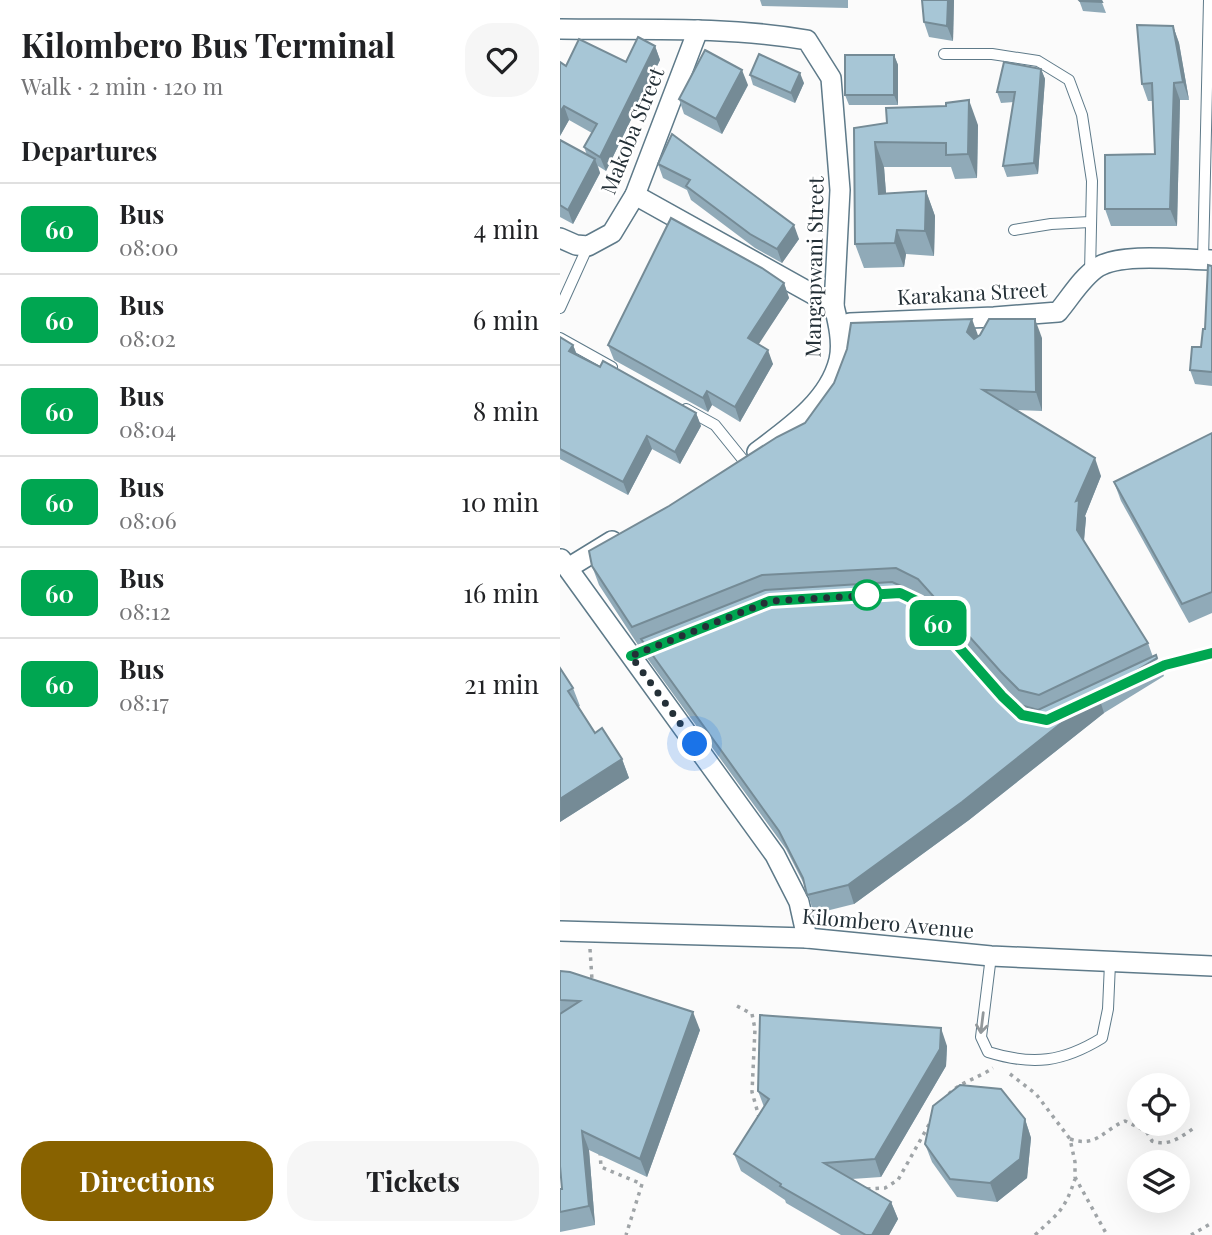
<!DOCTYPE html>
<meta charset="utf-8">
<style>
:root{--surface:#fff;--page:#f6f6f6;--text:#202124;--muted:#757577;--line:#e0e0e0;--accent:#886200}
body{margin:0;font-family:"Playfair Display",serif;background:var(--page);color:var(--text);height:100vh;display:flex;flex-direction:column;font-size:26px;white-space:nowrap}
*{box-sizing:border-box;margin:0}
p{font-size:23px;color:var(--muted)}
.icon{flex:none;width:38px;height:38px;fill:none;stroke:currentColor;stroke-width:2;stroke-linecap:round;stroke-linejoin:round}
.map{position:relative;flex:1;overflow:hidden}
.side{display:flex;flex-direction:column;background:var(--surface);width:560px}
.side>*{flex:none}
.badge{padding:0 14px;border-radius:10px;font-size:24px;line-height:46px}
.controls{position:absolute;left:567px;top:1073px;display:grid;gap:14px}
.controls a{display:grid;place-items:center;width:63px;height:63px;border-radius:50%;background:var(--surface);box-shadow:0 7px 28px #0002;font-size:35px}
.you{position:absolute;width:35px;height:35px;margin:-18px;border:5px solid #fff;border-radius:50%;background:#1a73e8;box-shadow:0 0 0 10px #1a73e833}
.map>.badge{position:absolute;translate:-50% -50%;box-shadow:0 0 0 4px #fff}
h2{padding:0 21px;font-size:26px;line-height:63px}
.round{display:grid;place-items:center;flex:none;width:74px;height:74px;border-radius:28px;background:var(--page)}
.overview{display:flex;align-items:center;justify-content:space-between;height:119px;padding:0 21px}
h1{font-size:33px;font-weight:700;line-height:52px}
.button{display:flex;gap:14px;margin-top:auto;padding:14px 21px}
.button a{flex:1;height:80px;border-radius:28px;background:var(--accent);color:#fff;font-size:28px;font-weight:700;line-height:80px;text-align:center}
.button a+a{background:var(--page);color:var(--text)}
ul{padding:0;list-style:none}
li{display:flex;align-items:center;gap:21px;height:91px;padding:0 21px;border-top:2px solid var(--line)}
li div{flex:1}
li b{display:block;font-size:26px}
li em{font-style:normal}
li .badge{min-width:77px;font-weight:700;text-align:center}
main{display:flex;flex:1;min-height:0}
.map>svg:first-child{display:block}
.lines{fill:none;stroke-linecap:round;stroke-linejoin:round}
.service-casing{stroke:#5e7a89;stroke-width:12}
.minor-casing{stroke:#5e7a89;stroke-width:22}
.path{stroke:#9fa4a7;stroke-width:3.5;stroke-dasharray:3.5 5;stroke-linecap:butt}
.service{stroke:#fff;stroke-width:10}
.minor{stroke:#fff;stroke-width:19}
.wall{fill:#90aab8;fill-rule:evenodd}
.shaded-wall{fill:#758b96}
.building{fill:#a7c6d6;stroke:#758b96;stroke-width:2}
.oneway{stroke:#92989b}
.line-casing{stroke:#fff;stroke-width:16}
.line{stroke:#00a651;stroke-width:10}
.walk{stroke:#243037;stroke-width:7;stroke-dasharray:0 12.6}
.stop-dot{fill:#fff;stroke:#00a651;stroke-width:3.5}
.labels{text-anchor:middle;stroke-width:5;stroke-linejoin:round;paint-order:stroke}
.street-label{font-size:21px;fill:#243037;stroke:#fff}
</style>
<main>
<section class="side">
<div class="overview"><div><h1>Kilombero Bus Terminal</h1><p>Walk · 2 min · 120 m</p></div><a class="round"><svg class="icon" aria-label="heart" viewBox="0 0 24 24"><path d="M12 20l-8-8c-3-5 5-10 8-4 3-6 11-1 8 4z"/></svg></a></div>
<h2>Departures</h2>
<ul>
<li><span class="badge" style="background:#00a651;color:#fff">60</span><div><b>Bus</b><p>08:00</p></div><em>4 min</em></li>
<li><span class="badge" style="background:#00a651;color:#fff">60</span><div><b>Bus</b><p>08:02</p></div><em>6 min</em></li>
<li><span class="badge" style="background:#00a651;color:#fff">60</span><div><b>Bus</b><p>08:04</p></div><em>8 min</em></li>
<li><span class="badge" style="background:#00a651;color:#fff">60</span><div><b>Bus</b><p>08:06</p></div><em>10 min</em></li>
<li><span class="badge" style="background:#00a651;color:#fff">60</span><div><b>Bus</b><p>08:12</p></div><em>16 min</em></li>
<li><span class="badge" style="background:#00a651;color:#fff">60</span><div><b>Bus</b><p>08:17</p></div><em>21 min</em></li>
</ul>
<div class="button"><a>Directions</a><a>Tickets</a></div>
</section>
<div class="map">
<svg width="652" height="1235" viewBox="0 0 652 1235">
<rect width="100%" height="100%" fill="#fbfbfb"/>
<g class="lines">
<defs>
<g id="service">
<polyline points="384,54 432,54 478,61 509,80 522,115 532,181 530,273"/>
<polyline points="454,230 491,224 530,222"/>
<polyline points="643,260 649,0"/>
<polyline points="0,308 28,246"/>
<polyline points="0,338 52,367"/>
<polyline points="126,409 155,425 184,461"/>
<polyline points="347,596 359,602 437,691"/>
<polyline points="589,672 605,665 652,653"/>
<path d="M431,956L421,1037L428,1052C473,1066 503,1062 542,1038L548,1009L550,963"/>
</g>
<g id="minor">
<path d="M0,29C82,30 166,26 247,40L271,78L280,190L274,306C278,322 283,343 279,360C269,401 229,428 197,452"/>
<polyline points="75,195 274,306"/>
<polyline points="0,238 16,245 28,246 52,233 75,195 138,30"/>
<path d="M290,323L434,317L498,312C510,298 522,277 538,267C562,252 623,260 652,260"/>
<polyline points="1,559 215,855 239,902 247,938"/>
<polyline points="8,568 52,541"/>
<polyline points="0,931 247,938 431,956 652,966"/>
</g>
</defs>
<use href="#service" class="service-casing"/>
<use href="#minor" class="minor-casing"/>
<g class="path">
<polyline points="30,949 32,980"/>
<polyline points="177,1006 192,1014 195,1029 192,1092 199,1117"/>
<polyline points="450,1074 476,1094 510,1139 515,1162 515,1177 547,1235"/>
<path d="M389,1094C397,1084 420,1077 433,1068"/>
<path d="M510,1139C537,1148 543,1130 565,1121L586,1131L592,1141C608,1147 621,1137 634,1128"/>
<polyline points="40,1152 41,1167 82,1184 66,1235"/>
<polyline points="307,1189 325,1188 338,1180 371,1121"/>
<path d="M475,1235C498,1213 504,1212 515,1179"/>
<polyline points="631,1235 652,1223"/>
</g>
<use href="#service" class="service"/>
<use href="#minor" class="minor"/>
</g>
<g class="wall">
<polygon points="200,0 288,0 288,8 202,6"/>
<polygon points="362,0 394,0 393,41 369,37 364,22"/>
<polygon points="519,0 541,0 546,13 523,11"/>
<polygon points="613,26 619,43 629,100 620,100 617,226 551,226 545,209 595,154 592,101 588,101 582,84"/>
<polygon points="95,46 100,60 46,171 38,166 40,173 13,224 0,217 0,140 27,155 24,147 32,133 9,120 0,136 6,66 66,62"/>
<polygon points="334,55 338,65 338,105 289,105 285,95"/>
<polygon points="481,69 485,79 478,174 447,177 443,166 454,102 441,103 437,92"/>
<polygon points="190,75 244,83 235,103 193,85"/>
<polygon points="188,85 162,134 124,114 119,99"/>
<polygon points="418,125 417,178 395,179 391,167 324,167 326,194 366,191 375,216 374,256 346,254 344,267 304,268 295,244 294,128"/>
<polygon points="112,134 239,239 222,263 195,248 131,200 127,190 103,178 98,164"/>
<polygon points="652,266 652,386 635,384 630,370 641,347 645,329"/>
<polygon points="224,283 229,298 198,344 213,364 180,422 152,405 148,412 54,360 48,345"/>
<path d="M419,336L482,338V411L455,410L541,476L525,516L526,518L524,542L588,643L593,657L597,658L604,676L544,713L409,820L294,904L254,914L246,888L226,849L87,658L82,644L78,645L39,585L32,566ZM341,586L365,597L447,691L462,705L450,702L430,682Z"/>
<polygon points="0,337 13,345 17,355 40,367 136,413 141,426 120,464 92,449 68,495 0,459"/>
<polygon points="652,433 652,613 629,623 561,501 554,482"/>
<polygon points="0,668 13,688 20,706 18,707 35,733 62,759 69,778 0,822"/>
<polygon points="0,971 140,1030 87,1177 29,1150 35,1225 0,1232 0,1189 2,1189 0,1166"/>
<polygon points="387,1046 386,1066 321,1177 292,1179 331,1202 338,1219 329,1235 281,1235 226,1203 225,1200 181,1171 174,1154 204,1107 198,1091"/>
<polygon points="465,1119 471,1138 467,1178 437,1202 397,1197 372,1162 365,1144"/>
</g>
<g class="shaded-wall">
<polygon points="388,0 394,0 393,41 387,26"/>
<polygon points="613,26 619,43 629,100 623,82"/>
<polygon points="95,46 100,60 46,171 40,157"/>
<polygon points="334,55 338,65 338,105 334,95"/>
<polygon points="481,69 485,79 478,174 474,163"/>
<polygon points="182,70 188,85 162,134 156,119"/>
<polygon points="240,73 244,83 235,103 231,93"/>
<polygon points="614,83 620,100 617,226 610,209"/>
<polygon points="409,100 418,125 417,178 408,154"/>
<polygon points="4,106 9,120 0,136 0,112"/>
<polygon points="315,142 324,167 328,219 319,194"/>
<polygon points="35,159 40,173 13,224 8,210"/>
<polygon points="366,191 375,216 374,256 365,231"/>
<polygon points="234,225 239,239 222,263 217,249"/>
<polygon points="337,230 346,254 344,267 335,243"/>
<polygon points="224,283 229,298 193,353 188,338"/>
<polygon points="412,319 419,338 414,351 407,332"/>
<polygon points="475,319 482,338 482,411 476,392"/>
<polygon points="13,345 18,358 9,351"/>
<polygon points="208,350 213,364 180,422 175,407"/>
<polygon points="147,391 152,405 148,412 143,398"/>
<polygon points="136,413 141,426 120,464 115,452"/>
<polygon points="87,436 92,449 68,495 63,482"/>
<polygon points="535,458 541,476 525,516 526,518 523,549 517,530 516,501"/>
<polygon points="538,694 544,713 409,820 294,904 288,885"/>
<polygon points="62,759 69,778 0,822 0,799"/>
<polygon points="133,1012 140,1030 87,1177 80,1159"/>
<polygon points="381,1028 387,1046 386,1066 321,1177 315,1159"/>
<polygon points="465,1119 471,1138 467,1178 437,1202 430,1183"/>
<polygon points="22,1131 29,1150 35,1225 29,1206"/>
<polygon points="331,1202 338,1219 329,1235 312,1235"/>
</g>
<g class="building">
<polygon points="362,0 388,0 387,26 364,22"/>
<polygon points="519,0 541,0 542,2 520,1"/>
<polygon points="577,25 613,26 623,82 614,83 610,209 545,209 545,155 595,154 592,83 582,84"/>
<polygon points="78,37 95,46 40,157 24,147 37,124 4,106 0,112 0,62 6,66 19,39 66,62"/>
<polygon points="145,50 182,70 156,119 119,99"/>
<polygon points="199,54 240,73 231,93 190,75"/>
<rect x="285" y="55" width="49" height="40"/>
<polygon points="444,62 481,69 474,163 443,166 455,92 437,92"/>
<polygon points="409,100 408,154 386,155 386,143 315,142 319,194 366,191 365,231 337,230 335,243 295,244 294,128 327,123 326,108 386,106 386,103"/>
<polygon points="112,134 234,225 217,249 190,234 126,186 130,180 98,164"/>
<polygon points="0,140 35,159 8,210 0,205"/>
<polygon points="111,218 202,268 224,283 188,338 208,350 175,407 147,391 143,398 48,345"/>
<polygon points="648,265 652,266 652,372 630,370 632,347 641,347 643,329 645,329"/>
<polygon points="412,319 407,332 414,339 420,335 429,319 475,319 476,392 423,390 535,458 516,501 519,500 517,530 588,643 479,695 459,690 441,672 358,579 336,568 202,575 72,627 32,566 29,551 109,506 217,437 245,423 274,383 287,349 291,323"/>
<polygon points="0,337 13,345 9,351 40,367 43,361 136,413 115,452 87,436 63,482 0,449"/>
<polygon points="652,433 652,592 622,604 554,482"/>
<polygon points="332,582 348,589 430,682 450,702 478,710 596,655 597,658 538,694 402,802 288,885 247,895 243,878 219,831 81,639 205,590"/>
<polygon points="0,668 13,688 8,691 35,733 42,728 62,759 0,799"/>
<polygon points="0,971 10,972 133,1012 80,1159 22,1131 29,1206 0,1212 0,1189 2,1189 0,1166 0,1014 20,1001 0,1000"/>
<polygon points="200,1015 381,1028 380,1049 315,1159 264,1163 331,1202 312,1235 306,1235 220,1186 221,1184 174,1154 209,1099 198,1091"/>
<polygon points="400,1085 441,1089 465,1119 460,1159 430,1183 390,1179 365,1144 373,1106"/>
</g>
<defs><path id="oneway-shaft" d="M-6 0H5M1.5-3L5.5 0L1.5 3" fill="none" stroke-width="1.6" stroke-linecap="round" stroke-linejoin="round" transform="scale(1.75)"/></defs>
<use class="oneway" href="#oneway-shaft" transform="translate(422 1023) rotate(97)"/>
<g class="lines">
<defs>
<polyline id="line" points="71,656 210,601 340,593 359,602 442,696 462,715 487,720 605,665 652,653"/>
</defs>
<use href="#line" class="line-casing"/>
<use href="#line" class="line"/>
<polyline class="walk" points="135,744 71,656 210,601 317,595 307,595"/>
</g>
<circle class="stop-dot" cx="307" cy="595" r="14"/>
<g class="labels">
<g class="street-label">
<text transform="translate(73 131) rotate(-68)" y="7">Makoba Street</text>
<text transform="translate(255 267) rotate(-89)" y="7">Mangapwani Street</text>
<text transform="translate(412 294) rotate(-3)" y="7">Karakana Street</text>
<text transform="translate(328 924) rotate(5)" y="7">Kilombero Avenue</text>
</g>
</g>
</svg>
<div class="controls">
<a><svg class="icon" aria-label="locate" viewBox="0 0 24 24"><circle cx="12" cy="12" r="6"/><path d="M12 2v4M12 18v4M2 12h4M18 12h4"/></svg></a>
<a><svg class="icon" aria-label="layers" viewBox="0 0 24 24"><path d="M12 4l9 5-9 5-9-5zM3 14l9 5 9-5"/></svg></a>
</div>
<div class="you" style="left:135px;top:744px"></div>
<b class="badge" style="left:378px;top:623px;background:#00a651;color:#fff">60</b>
</div>
</main>
